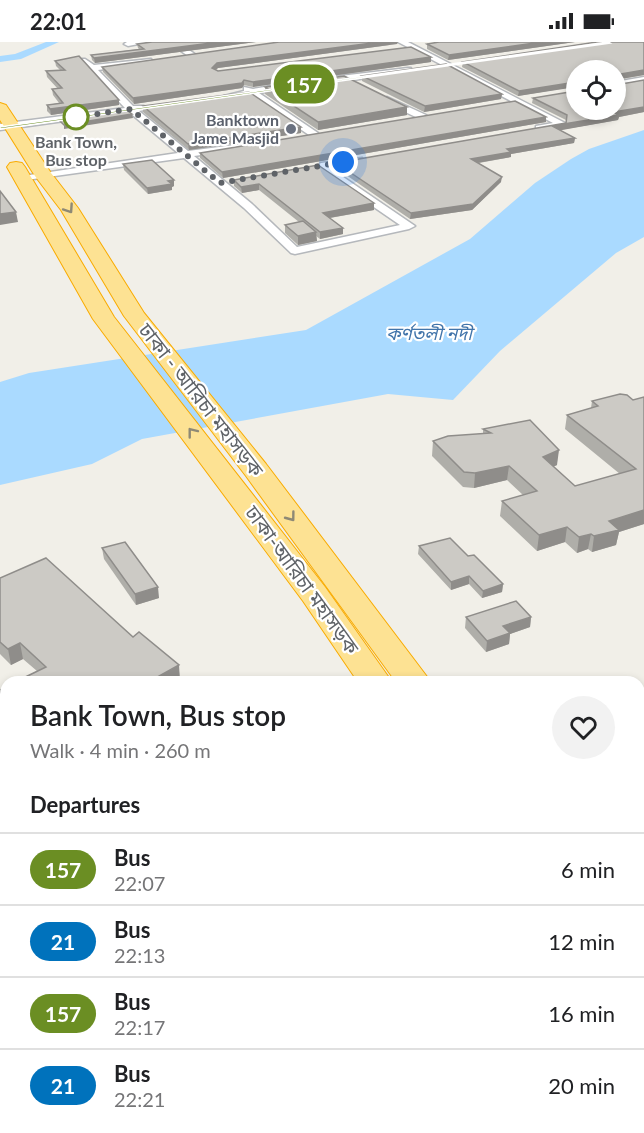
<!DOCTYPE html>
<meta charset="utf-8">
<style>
:root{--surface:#fff;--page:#f2f2f2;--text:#202124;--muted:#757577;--line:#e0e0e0}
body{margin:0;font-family:Lato,"Noto Sans Bengali",sans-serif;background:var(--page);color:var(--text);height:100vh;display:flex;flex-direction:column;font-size:22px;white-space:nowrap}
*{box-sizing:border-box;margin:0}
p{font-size:20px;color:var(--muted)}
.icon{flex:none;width:33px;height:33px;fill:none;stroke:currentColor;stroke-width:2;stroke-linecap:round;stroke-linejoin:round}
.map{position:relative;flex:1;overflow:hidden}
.details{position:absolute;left:0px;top:634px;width:645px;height:458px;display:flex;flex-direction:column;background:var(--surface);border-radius:18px 18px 0 0;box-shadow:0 3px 9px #0003}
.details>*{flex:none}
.badge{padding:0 12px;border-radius:20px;font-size:21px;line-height:39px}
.controls{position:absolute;left:566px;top:18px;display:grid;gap:12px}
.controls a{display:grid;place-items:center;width:60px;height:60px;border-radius:50%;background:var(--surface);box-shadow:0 3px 9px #0003;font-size:30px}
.you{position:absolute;width:30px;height:30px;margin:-15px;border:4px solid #fff;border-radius:50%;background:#1a73e8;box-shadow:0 0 0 9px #1a73e833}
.map>.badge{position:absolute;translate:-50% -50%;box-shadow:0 0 0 3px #fff}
h2{padding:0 30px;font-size:22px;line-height:54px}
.round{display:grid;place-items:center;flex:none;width:63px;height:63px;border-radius:32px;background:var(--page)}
.head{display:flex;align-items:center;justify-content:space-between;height:102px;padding:0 30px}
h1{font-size:28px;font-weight:600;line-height:45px}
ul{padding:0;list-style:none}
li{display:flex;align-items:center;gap:18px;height:72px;padding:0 30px;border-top:2px solid var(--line)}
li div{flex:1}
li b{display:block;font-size:22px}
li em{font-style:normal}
li .badge{min-width:66px;font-weight:700;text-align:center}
.status{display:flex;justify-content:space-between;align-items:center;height:42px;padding:0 30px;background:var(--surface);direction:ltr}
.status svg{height:16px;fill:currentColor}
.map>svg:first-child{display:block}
.water{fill:#aadaff}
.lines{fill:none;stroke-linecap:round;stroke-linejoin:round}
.canal{fill:#aadaff;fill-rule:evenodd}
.street-casing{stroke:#b5b8bc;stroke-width:3}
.highway-casing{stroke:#f9ab00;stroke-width:2}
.street{fill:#fff;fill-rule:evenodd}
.highway{fill:#fde293;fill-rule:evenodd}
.wall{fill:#afaea9}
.shaded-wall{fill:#8f8d8a}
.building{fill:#cccac5;stroke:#8f8d8a;stroke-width:1.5}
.oneway{stroke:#8e8975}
.line{fill:#6b8e23;stroke:#fff;stroke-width:1.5}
.walk{stroke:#5f6368;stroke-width:6;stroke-dasharray:0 10.8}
.stop-dot{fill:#fff;stroke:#6b8e23;stroke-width:3}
.worship-dot{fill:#6b7280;stroke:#fff;stroke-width:2}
.labels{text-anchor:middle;stroke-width:4.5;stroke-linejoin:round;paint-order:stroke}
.far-worship-label{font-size:16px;font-weight:bold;fill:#5b616d;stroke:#fff;text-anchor:end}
.far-stop-label{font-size:16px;font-weight:bold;fill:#5f6368;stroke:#fff}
.far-water-label{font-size:18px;font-style:italic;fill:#4174aa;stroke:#fff}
.street-label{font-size:20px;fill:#5f6368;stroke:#fff}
</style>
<div class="status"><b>22:01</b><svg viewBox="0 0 49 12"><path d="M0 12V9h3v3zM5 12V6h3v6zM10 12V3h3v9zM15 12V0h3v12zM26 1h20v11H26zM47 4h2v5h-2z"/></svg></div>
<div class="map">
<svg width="644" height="1091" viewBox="0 0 644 1091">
<rect width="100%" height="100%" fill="#f1efe8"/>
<polygon class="water" points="644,88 644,195 616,211 500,309 453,358 388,352 142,397 92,422 0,443 0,340 29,331 306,288 470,197 535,141 571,117 589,107"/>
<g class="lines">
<polygon class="canal" points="46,0 59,0 21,17 0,20 0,14 15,12"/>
<defs>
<g id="street">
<polygon points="127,0 149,0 128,4 124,2"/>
<polygon points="168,0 177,0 214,25 207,27"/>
<polygon points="398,0 408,0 567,82 562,85 536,88 536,84 553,81"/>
<polygon points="85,17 94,23 151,17 152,19 148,21 98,28 133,64 144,64 144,68 139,69 188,109 265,99 267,101 262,104 194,114 252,162 297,205 400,183 317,126 316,124 321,121 362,116 362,120 330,126 415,184 409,187 295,212 291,211 244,166 184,116 19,139 19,135 23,134 178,111 129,70 0,88 0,82 125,66 82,21 82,17"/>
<polygon points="408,26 411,26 411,30 323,42 319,39 323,36"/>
<polygon points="644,35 644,41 615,46 615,40"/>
<polygon points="289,41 293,44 292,46 259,51 318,91 318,95 312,95 250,53 228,57 224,54 244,49 244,45 253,47"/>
<polygon points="387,55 426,73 428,75 420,77 384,60 383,58"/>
<polygon points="6,918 6,940 0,942 0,920"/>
</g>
<g id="highway">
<polygon points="0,61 6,63 51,131 78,166 144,271 266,422 431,640 396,640 246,434 124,274 61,168 35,134 0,78"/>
<polygon points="16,120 22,121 25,125 114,275 325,545 392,640 358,640 303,559 93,277 7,125 10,121"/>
<polygon points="639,924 644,926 644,971 639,969"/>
<polygon points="639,1006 644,1008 644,1057 639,1055"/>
</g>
</defs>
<use href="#street" class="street-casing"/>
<use href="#highway" class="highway-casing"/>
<use href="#street" class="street"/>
<use href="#highway" class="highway"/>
</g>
<g class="wall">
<polygon points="152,0 256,0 95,21 92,18 91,13 139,7 138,6 137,2"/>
<polygon points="439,0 575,0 448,18 427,7 427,2"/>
<polygon points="644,0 644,33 518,54 462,25 463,20"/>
<polygon points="397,2 218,26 215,28 218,29 431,15 431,20 253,45 244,43 242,46 134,62 103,30 102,25"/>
<polygon points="55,19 119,63 51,73 47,69 47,63 59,61 53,53 52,47 58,47 47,35 46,29 60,28 56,24"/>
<polygon points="362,34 502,52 501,57 424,70 362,39"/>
<polygon points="644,38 644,70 619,75 618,78 560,88 575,96 574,101 511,112 511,115 479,121 501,140 472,168 410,177 336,126 336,121 566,81 566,78 532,61 533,56"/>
<polygon points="265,45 407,65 407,73 318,88 265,52"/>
<polygon points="143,64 301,85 301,91 189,108 143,70"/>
<polygon points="546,75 546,80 223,136 200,116 200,111"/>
<polygon points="123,122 174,144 172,145 172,148 148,152 124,128"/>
<polygon points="318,123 374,168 330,176 343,192 320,197 316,194 317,199 298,203 285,191 285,183 299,180 259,148 242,151 234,144 234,138"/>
<polygon points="627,353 644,482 619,490 616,503 592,510 588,507 577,511 565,500 537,509 500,474 502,459 523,453 507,438 474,446 463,445 432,414 433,399 483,391 483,387 557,423 553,425 575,444 620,432 565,387 567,373 591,366 592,359"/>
<polygon points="419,504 468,514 503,542 502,550 482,556 469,542 451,548 418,512"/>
<polygon points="102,506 159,556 136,563 104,517"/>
<polygon points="0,536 180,638 176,640 15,640 37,629 23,617 11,623 0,612"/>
<polygon points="466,575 531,575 530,585 510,592 509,602 486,610 465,586"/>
<polygon points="204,1086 278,1086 269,1091 207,1091"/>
</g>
<g class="shaded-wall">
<polygon points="219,0 256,0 95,21 94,16"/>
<polygon points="380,0 398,0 397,2 218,26 212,31 212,26 217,21"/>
<polygon points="542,0 575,0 448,18 449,13"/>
<polygon points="431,15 431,20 253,45 253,40"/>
<polygon points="644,28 644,33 615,38 615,33"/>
<polygon points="244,38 244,43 242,46 134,62 133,56"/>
<polygon points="576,40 576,45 518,54 519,49"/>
<polygon points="502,52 501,57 424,70 425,64"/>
<polygon points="119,58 119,63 51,73 50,67"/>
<polygon points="407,65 407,73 318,88 318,80"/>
<polygon points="644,65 644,70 619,75 618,78 551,90 552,84 613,70"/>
<polygon points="132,72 133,76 64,87 64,83"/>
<polygon points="546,75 546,80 223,136 222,130"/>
<polygon points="301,85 301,91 189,108 188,102"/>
<polygon points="575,96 574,101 511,112 511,115 471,122 471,117 507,107"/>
<polygon points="502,135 501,140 472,168 410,177 411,171"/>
<polygon points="174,138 174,144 172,145 172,148 148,152 147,146"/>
<polygon points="259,142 259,148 242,151 241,145"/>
<polygon points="374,161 374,168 323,177 323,171"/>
<polygon points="16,170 18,180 0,183 0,172"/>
<polygon points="343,186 343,192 320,197 320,190"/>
<polygon points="316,190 317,199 298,203 298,194"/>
<polygon points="559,408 557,423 541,430 543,415"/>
<polygon points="509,424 507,438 474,446 475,431"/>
<polygon points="644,468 644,482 619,490 616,503 592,510 594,494 609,479"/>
<polygon points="567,485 565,500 537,509 539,493"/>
<polygon points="591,492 588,507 577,511 579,495"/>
<polygon points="469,534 469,542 451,548 451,540"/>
<polygon points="503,542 502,550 482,556 483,549"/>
<polygon points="158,545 159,556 136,563 135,552"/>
<polygon points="531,575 530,585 510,592 509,602 486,610 487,599 503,584"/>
<polygon points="20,601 23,617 11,623 8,607"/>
<polygon points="179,623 180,638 176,640 159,640 159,634"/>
<polygon points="6,758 6,777 0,780 0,762"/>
<polygon points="247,1086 278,1086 269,1091 238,1091"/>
</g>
<g class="building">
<polygon points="152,0 219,0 94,16 91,13 144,7 137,2"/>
<polygon points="279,0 380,0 217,21 212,26 218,29 411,5 431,15 253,40 244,38 242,41 133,56 102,25"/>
<polygon points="439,0 542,0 449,13 427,2"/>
<polygon points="597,0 644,0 644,28 615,33 615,28 576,28 576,40 519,49 463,20"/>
<polygon points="79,14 119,58 50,67 47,63 63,61 52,47 62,46 46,29 65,28 55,19"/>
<polygon points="446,22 502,52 425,64 362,34"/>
<polygon points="344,34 407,65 318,80 265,45"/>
<polygon points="644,38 644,65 613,70 619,73 552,84 575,96 507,107 511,110 471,117 502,135 473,162 411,171 336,121 566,81 567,73 533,56 576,49 576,68 615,68 615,42 616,43"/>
<polygon points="249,50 301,85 188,102 143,64"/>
<polygon points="515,59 546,75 222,130 200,111"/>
<polygon points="128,69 132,72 64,83 59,78"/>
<polygon points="152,118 174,138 168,139 172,142 147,146 123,122"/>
<polygon points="318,123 374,161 323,171 343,186 320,190 259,142 241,145 234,138"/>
<polygon points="0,149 16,170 0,172"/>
<polygon points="303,179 316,190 298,194 285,183"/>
<polygon points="620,352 627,353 633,358 644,355 644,468 609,479 619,488 594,494 591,492 579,495 567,485 539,493 502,459 537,449 509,424 475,431 464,430 433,399 448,394 491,391 483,387 530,378 559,408 543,415 575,444 636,427 567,373 598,364 592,359"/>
<polygon points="450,496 468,514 474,513 503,542 483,549 469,534 451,540 419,504"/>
<polygon points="125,500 158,545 135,552 102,506"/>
<polygon points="46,516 133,595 139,590 179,623 159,634 167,640 15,640 46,625 20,601 8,607 0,600 0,536"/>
<polygon points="516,559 531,575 503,584 510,591 487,599 466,575"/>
<polygon points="6,645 6,758 0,762 0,648"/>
<polygon points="210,1086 247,1086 238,1091 213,1091"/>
</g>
<defs><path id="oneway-chevron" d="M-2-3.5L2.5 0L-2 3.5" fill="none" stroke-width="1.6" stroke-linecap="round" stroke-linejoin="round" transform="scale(1.5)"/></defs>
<g class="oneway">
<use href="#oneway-chevron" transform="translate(69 167) rotate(56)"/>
<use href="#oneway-chevron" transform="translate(192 390) rotate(-128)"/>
<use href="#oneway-chevron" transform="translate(291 475) rotate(53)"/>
</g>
<polygon class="line" points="608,0 610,1 0,87 0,85"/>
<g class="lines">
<polyline class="walk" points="76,75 131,67 220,141 343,120"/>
</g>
<circle class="stop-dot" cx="76" cy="75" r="12"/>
<circle class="worship-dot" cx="291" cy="87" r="6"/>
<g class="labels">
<g class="far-worship-label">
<text x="279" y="84">Banktown<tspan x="279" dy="18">Jame Masjid</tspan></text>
</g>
<g class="far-stop-label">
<text x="76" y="106">Bank Town,<tspan x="76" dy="18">Bus stop</tspan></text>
</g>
<g class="far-water-label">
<text x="429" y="298">কর্ণতলী নদী</text>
</g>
<g class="street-label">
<text transform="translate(201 358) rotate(52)" y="7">ঢাকা - আরিচা মহাসড়ক</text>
<text transform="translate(302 538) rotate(54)" y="7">ঢাকা-আরিচা মহাসড়ক</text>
</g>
</g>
</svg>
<div class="controls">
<a><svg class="icon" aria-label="locate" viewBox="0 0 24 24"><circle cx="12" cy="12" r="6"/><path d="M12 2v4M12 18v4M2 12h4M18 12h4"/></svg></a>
</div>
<div class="you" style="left:343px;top:120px"></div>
<b class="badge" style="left:304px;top:42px;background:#6b8e23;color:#fff">157</b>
<section class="details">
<div class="head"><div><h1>Bank Town, Bus stop</h1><p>Walk · 4 min · 260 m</p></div><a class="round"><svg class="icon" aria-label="heart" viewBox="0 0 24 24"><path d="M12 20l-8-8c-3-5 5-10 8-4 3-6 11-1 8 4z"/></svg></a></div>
<h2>Departures</h2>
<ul>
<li><span class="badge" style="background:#6b8e23;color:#fff">157</span><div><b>Bus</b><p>22:07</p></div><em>6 min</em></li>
<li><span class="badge" style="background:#0072bc;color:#fff">21</span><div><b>Bus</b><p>22:13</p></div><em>12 min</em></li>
<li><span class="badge" style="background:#6b8e23;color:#fff">157</span><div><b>Bus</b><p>22:17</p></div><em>16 min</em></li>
<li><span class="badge" style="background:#0072bc;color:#fff">21</span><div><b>Bus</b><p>22:21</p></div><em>20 min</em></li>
</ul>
</section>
</div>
